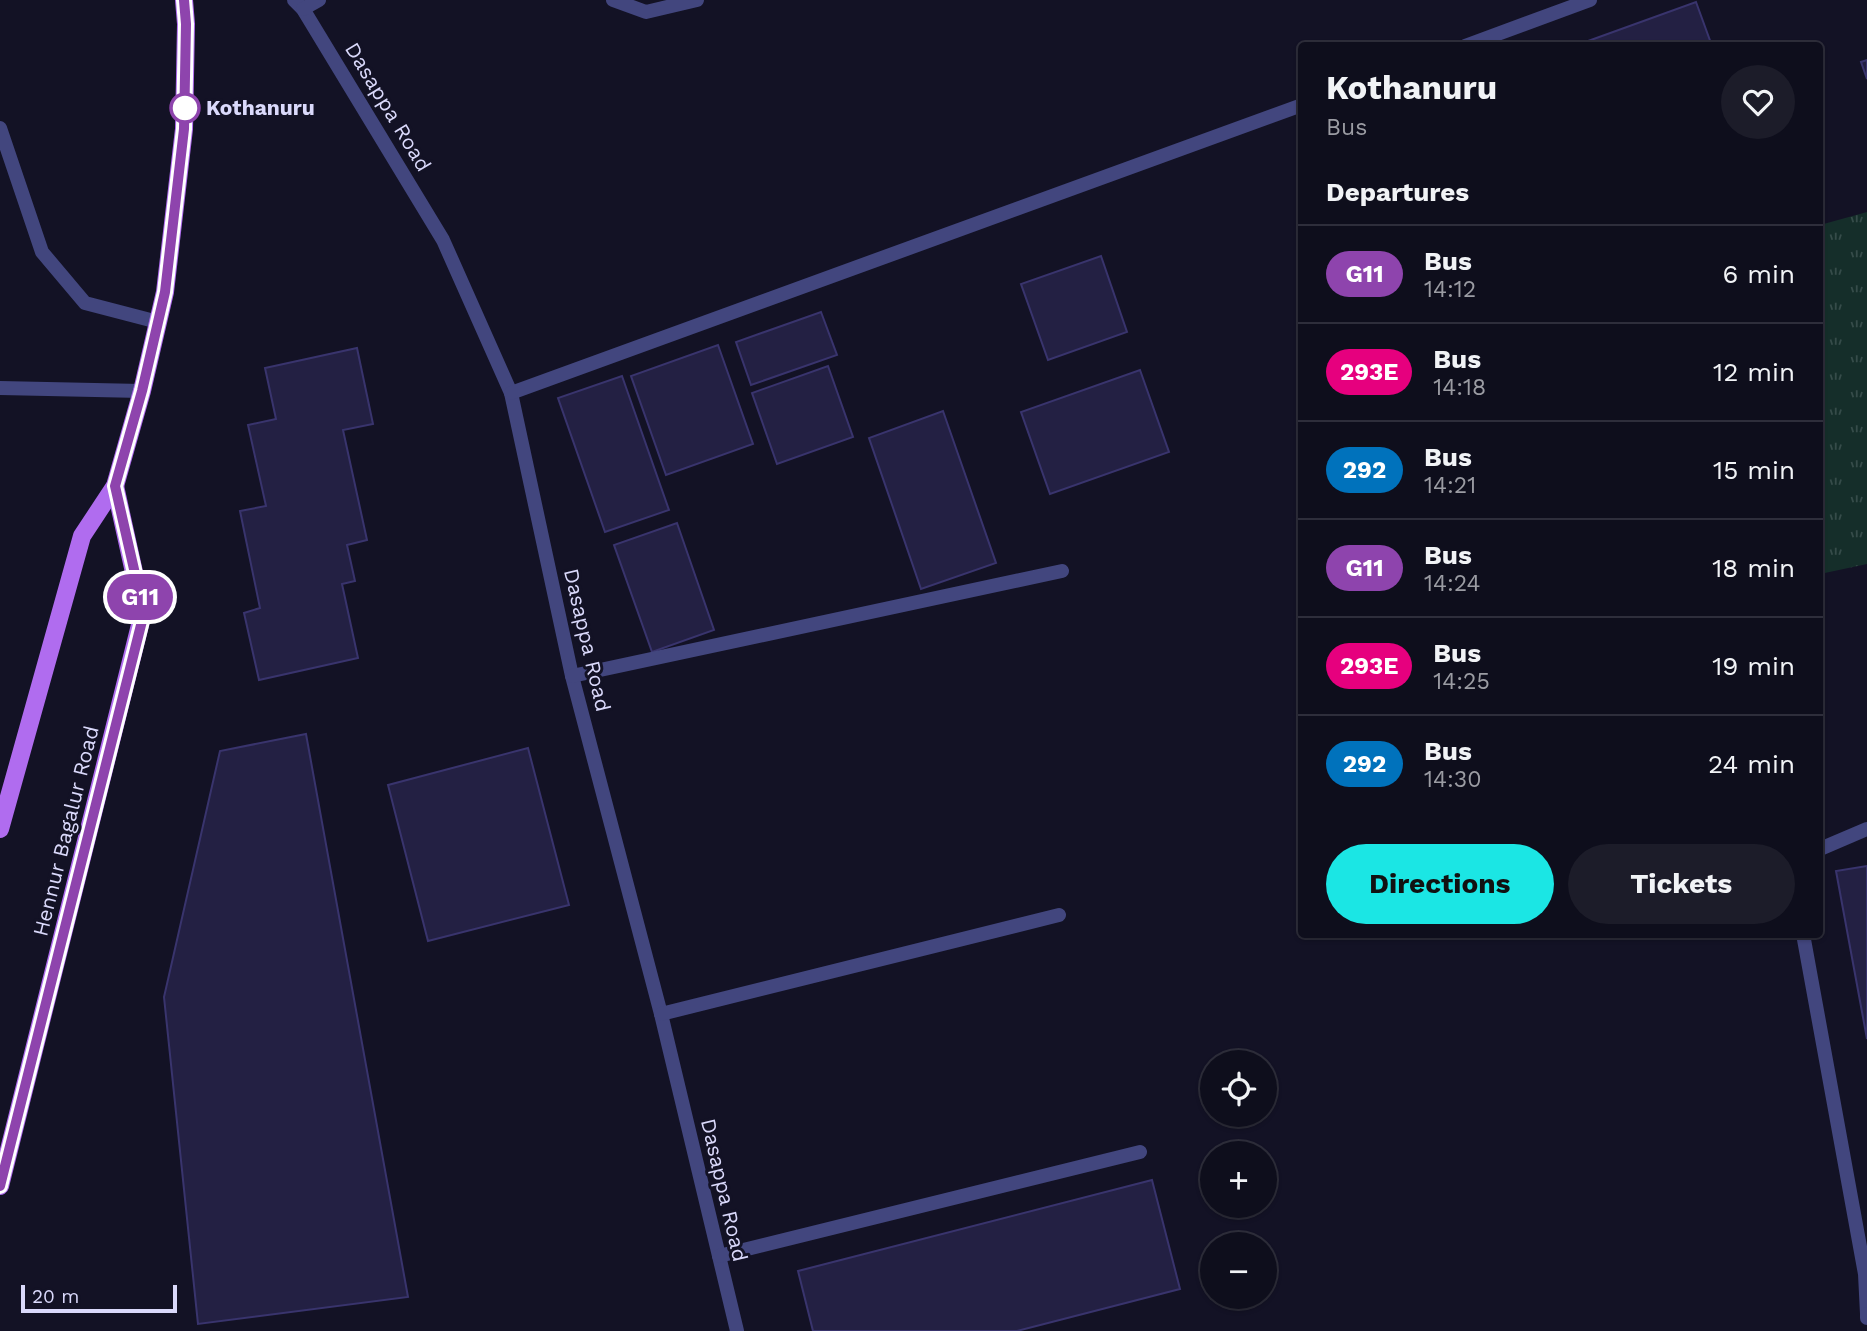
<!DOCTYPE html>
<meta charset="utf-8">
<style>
:root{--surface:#0e0e1c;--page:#1c1c29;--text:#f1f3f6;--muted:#9b9ca3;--line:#2e2e3b;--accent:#1be6e4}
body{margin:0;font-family:"Work Sans",sans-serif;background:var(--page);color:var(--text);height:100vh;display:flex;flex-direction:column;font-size:26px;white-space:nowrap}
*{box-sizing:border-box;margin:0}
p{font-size:23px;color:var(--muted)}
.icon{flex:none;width:38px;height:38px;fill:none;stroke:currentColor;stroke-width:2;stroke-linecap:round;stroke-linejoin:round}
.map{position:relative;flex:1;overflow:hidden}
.sheet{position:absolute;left:1298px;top:42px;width:525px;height:896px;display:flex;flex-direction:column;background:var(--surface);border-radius:7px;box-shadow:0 2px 5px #0004,0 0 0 2px var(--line)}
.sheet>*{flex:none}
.badge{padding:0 14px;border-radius:23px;font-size:24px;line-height:46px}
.buttons{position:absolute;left:1200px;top:1050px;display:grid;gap:14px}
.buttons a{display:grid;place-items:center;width:77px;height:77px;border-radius:50%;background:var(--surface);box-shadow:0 2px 5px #0004,0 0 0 2px var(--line);font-size:35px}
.scale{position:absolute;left:21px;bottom:18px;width:156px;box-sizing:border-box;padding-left:7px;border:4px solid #dad9fb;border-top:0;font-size:19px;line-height:24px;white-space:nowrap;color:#dad9fb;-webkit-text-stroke:5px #131225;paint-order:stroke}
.map>.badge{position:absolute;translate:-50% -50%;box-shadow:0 0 0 4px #fff}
h2{padding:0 28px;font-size:26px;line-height:63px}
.round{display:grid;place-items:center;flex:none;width:74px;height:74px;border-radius:37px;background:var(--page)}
.overview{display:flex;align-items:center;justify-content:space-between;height:119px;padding:0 28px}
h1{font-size:33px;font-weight:700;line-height:52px}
.cta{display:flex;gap:14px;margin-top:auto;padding:14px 28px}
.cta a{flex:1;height:80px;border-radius:42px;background:var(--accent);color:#111;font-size:28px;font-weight:700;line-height:80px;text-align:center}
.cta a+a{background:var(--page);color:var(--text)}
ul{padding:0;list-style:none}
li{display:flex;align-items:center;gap:21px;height:98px;padding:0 28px;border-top:2px solid var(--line)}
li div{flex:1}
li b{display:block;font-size:26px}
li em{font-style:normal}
li .badge{min-width:77px;font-weight:700;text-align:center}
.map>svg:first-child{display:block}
.grass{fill:url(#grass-tufts)}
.building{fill:#232043;stroke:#39346d;stroke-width:2}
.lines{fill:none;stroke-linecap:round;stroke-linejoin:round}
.service{stroke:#42467e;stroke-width:14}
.minor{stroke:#42467e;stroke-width:14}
.primary{stroke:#b06cef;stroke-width:18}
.line-casing{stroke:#fff;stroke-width:16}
.line{stroke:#8e44ad;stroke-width:10}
.stop-dot{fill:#fff;stroke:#8e44ad;stroke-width:3.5}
.labels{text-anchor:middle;stroke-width:6;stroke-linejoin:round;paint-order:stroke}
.street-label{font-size:21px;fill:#dad9fb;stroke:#131225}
.stop-label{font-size:21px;font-weight:bold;fill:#dad9fb;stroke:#131225;text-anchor:start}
</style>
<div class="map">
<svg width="1867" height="1331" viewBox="0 0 1867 1331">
<defs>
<pattern id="grass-tufts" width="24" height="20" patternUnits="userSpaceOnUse" patternTransform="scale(1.75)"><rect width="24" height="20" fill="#152e2a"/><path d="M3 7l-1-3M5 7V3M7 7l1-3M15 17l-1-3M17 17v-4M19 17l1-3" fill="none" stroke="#364c4a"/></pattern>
</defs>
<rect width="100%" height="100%" fill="#131225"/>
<polygon class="grass" points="1867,212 1867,564 1820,574 1820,225"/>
<g class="building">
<polygon points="1696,2 1712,46 1577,46 1577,45"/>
<polygon points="1867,60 1867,79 1861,62"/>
<polygon points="1101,256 1127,332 1048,360 1021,284"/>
<polygon points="821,312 837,355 751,385 736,342"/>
<polygon points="718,345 753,444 666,475 631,376"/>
<polygon points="357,348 373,424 343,430 367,540 347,545 355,581 342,584 358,658 259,680 244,613 260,608 240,511 266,506 248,425 276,419 265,368"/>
<polygon points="828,366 853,437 777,464 752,393"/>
<polygon points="1140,370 1169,452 1050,494 1021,412"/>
<polygon points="622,376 669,510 605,532 558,398"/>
<polygon points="943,411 996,563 921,589 869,438"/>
<polygon points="677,523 714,630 652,652 614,545"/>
<polygon points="306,734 408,1297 198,1324 164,997 220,751"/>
<polygon points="528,748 569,905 428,941 388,785"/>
<polygon points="1867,866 1867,1039 1836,871"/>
<polygon points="1152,1180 1180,1289 1017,1331 813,1331 798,1271"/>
</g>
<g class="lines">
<g class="service">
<polyline points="1820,849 1867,829"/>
<polyline points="1803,934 1865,1274 1867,1314"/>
</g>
<g class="minor">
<polyline points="294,0 303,9 443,240 511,393 572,676 661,1014 737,1331"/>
<polyline points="613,0 646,12 697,0"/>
<polyline points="303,9 319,0"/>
<polyline points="1465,46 1590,0"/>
<polyline points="0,128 42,252 85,303 158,322"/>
<polyline points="0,388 142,391"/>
<polyline points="511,393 1302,105"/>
<polyline points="572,676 1062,571"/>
<polyline points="661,1014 1059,915"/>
<polyline points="719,1256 1140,1152"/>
<polyline points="1867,1314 1867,1318"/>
</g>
<g class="primary">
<polyline points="0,829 82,536 115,486 142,391 165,292 184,129 186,24 184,0"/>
<polyline points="0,1186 143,613 115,486"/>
</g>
</g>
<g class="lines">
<defs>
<polyline id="line" points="0,1186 144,613 115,486 142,391 165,292 184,129 186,24 184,0"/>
</defs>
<use href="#line" class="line-casing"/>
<use href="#line" class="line"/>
</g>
<circle class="stop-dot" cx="185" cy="108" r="14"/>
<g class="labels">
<g class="street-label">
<text transform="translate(388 107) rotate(59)" y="7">Dasappa Road</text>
<text transform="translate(587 640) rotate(77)" y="7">Dasappa Road</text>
<text transform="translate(66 831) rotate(-76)" y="7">Hennur Bagalur Road</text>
<text transform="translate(724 1190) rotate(77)" y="7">Dasappa Road</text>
</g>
<g class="stop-label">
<text x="206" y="115">Kothanuru</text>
</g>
</g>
</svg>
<div class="buttons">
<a><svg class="icon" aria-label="locate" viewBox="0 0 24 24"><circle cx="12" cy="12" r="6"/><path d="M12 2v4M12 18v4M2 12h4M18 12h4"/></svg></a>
<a>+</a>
<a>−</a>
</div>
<div class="scale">20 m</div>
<b class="badge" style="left:140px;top:597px;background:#8e44ad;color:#fff">G11</b>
<section class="sheet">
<div class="overview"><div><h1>Kothanuru</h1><p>Bus</p></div><a class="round"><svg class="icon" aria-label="heart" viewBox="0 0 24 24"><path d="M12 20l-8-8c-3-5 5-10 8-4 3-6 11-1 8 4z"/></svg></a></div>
<h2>Departures</h2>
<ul>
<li><span class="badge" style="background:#8e44ad;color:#fff">G11</span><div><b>Bus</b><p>14:12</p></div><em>6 min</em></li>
<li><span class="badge" style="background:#e6007e;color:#fff">293E</span><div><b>Bus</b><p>14:18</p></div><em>12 min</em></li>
<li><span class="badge" style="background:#0072bc;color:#fff">292</span><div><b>Bus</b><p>14:21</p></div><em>15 min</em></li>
<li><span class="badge" style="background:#8e44ad;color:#fff">G11</span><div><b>Bus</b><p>14:24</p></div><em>18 min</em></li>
<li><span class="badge" style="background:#e6007e;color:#fff">293E</span><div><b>Bus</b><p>14:25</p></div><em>19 min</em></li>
<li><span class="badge" style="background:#0072bc;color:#fff">292</span><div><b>Bus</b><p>14:30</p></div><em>24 min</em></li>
</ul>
<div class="cta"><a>Directions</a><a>Tickets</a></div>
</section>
</div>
